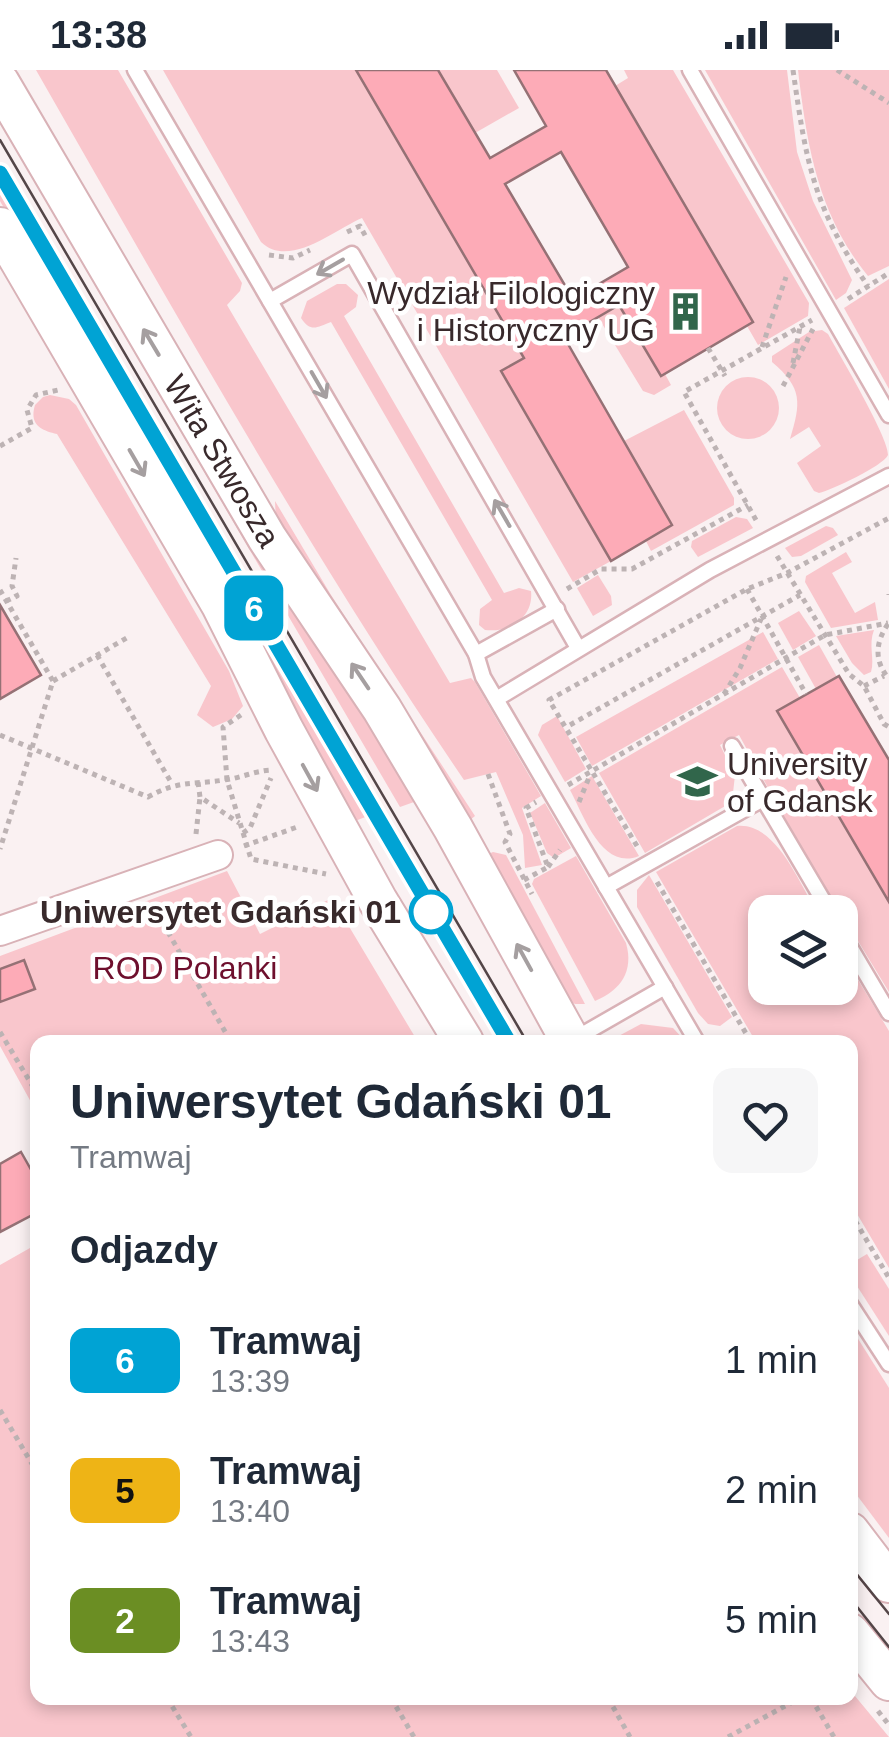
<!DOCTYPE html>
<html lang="pl">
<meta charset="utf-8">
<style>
:root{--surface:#fff;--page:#f6f6f7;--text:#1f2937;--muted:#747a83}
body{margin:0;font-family:Helvetica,sans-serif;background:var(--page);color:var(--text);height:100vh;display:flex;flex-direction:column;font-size:38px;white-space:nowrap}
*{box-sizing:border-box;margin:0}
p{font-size:32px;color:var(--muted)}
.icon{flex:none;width:55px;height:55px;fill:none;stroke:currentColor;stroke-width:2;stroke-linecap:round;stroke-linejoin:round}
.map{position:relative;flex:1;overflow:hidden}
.drawer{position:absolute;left:30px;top:965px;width:828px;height:670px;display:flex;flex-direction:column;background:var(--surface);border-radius:20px;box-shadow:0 5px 15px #0003}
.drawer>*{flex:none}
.badge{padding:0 20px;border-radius:15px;font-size:35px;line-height:65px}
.controls{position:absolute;left:748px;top:825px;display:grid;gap:20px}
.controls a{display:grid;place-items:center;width:110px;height:110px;border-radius:20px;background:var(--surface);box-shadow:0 5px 15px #0003;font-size:50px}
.map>.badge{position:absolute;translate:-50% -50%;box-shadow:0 0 0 5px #fff}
h2{padding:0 40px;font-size:38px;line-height:90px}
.round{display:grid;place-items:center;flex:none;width:105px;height:105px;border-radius:20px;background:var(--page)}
.summary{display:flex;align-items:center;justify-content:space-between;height:170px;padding:0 40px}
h1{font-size:48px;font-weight:700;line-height:75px}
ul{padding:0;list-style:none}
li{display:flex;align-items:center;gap:30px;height:130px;padding:0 40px}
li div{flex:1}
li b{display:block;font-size:38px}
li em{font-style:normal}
li .badge{min-width:110px;font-weight:700;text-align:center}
.status{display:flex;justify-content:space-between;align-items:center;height:70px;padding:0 50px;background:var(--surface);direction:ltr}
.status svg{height:28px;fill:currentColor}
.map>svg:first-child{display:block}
.green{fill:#f9c6cc}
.building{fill:#fdabb7;stroke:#957175;stroke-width:2.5;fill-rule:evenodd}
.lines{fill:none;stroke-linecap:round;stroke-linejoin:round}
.lane-casing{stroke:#d9b2b7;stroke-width:19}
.street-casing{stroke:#d9b2b7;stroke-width:32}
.secondary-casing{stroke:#d9b2b7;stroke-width:42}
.path{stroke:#bdb3b4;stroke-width:5;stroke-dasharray:5 5;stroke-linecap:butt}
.lane{stroke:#fff;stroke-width:14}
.street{stroke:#fff;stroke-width:28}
.secondary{stroke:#fff;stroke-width:38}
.tram{stroke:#544648;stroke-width:2.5}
.oneway{stroke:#a59fa0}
.line-casing{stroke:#fff;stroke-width:22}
.line{stroke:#00a3d4;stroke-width:15}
.stop-dot{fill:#fff;stroke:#00a3d4;stroke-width:5}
.labels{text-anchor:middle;stroke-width:9;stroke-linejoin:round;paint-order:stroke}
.poi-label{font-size:32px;fill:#38292b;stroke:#fff;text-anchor:end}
.street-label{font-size:32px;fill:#38292b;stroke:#fff}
.stop-label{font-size:32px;font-weight:bold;fill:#38292b;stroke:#fff;text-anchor:end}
.park-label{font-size:32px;fill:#6e0f2d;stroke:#fff}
</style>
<div class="status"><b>13:38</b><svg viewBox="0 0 49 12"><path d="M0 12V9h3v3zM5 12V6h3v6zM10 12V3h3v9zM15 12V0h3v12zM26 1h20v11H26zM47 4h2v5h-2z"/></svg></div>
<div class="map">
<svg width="889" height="1667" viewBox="0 0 889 1667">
<rect width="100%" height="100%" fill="#faf1f2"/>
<g class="green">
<path d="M36,0H118L242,213L240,221L227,235L450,613L471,608L475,612L541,726L522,738L542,795L525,798L523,765L496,702L464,710C309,482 173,239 36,0Z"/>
<path d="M163,0H356L524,288L501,301L611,491L573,512L362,148C334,160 289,199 261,172Z"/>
<polygon points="438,0 497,0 519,38 475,63"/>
<polygon points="624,0 673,0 809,233 808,246 758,275 747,256 753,252 615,16 628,8"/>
<polygon points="705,0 787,0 797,82 813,131 852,210 846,223 836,230"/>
<path d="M798,0H889V196L868,206C818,145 807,76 798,0Z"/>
<polygon points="0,38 443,772 440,774 414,732 400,737 0,53"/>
<polygon points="0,117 368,746 355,751 0,131"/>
<polygon points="889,209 889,319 844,238"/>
<path d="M337,214H346L358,225L356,237L344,246L504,523L519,518L531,521C534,547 510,563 485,560L479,555L480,539L492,530L331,252C317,257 311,263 301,248L307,231Z"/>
<polygon points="619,235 661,306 665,304 671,315 654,325 643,321 598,247"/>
<path d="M822,260L828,264C839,284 889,368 888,385C883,396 832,420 819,423L814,421L797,393L821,376L809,357L790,369C801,333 803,318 772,292V286L809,262Z"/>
<circle cx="748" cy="338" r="31"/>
<path d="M50,325L69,329L76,335L229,601L243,636L232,649L213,657L197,645L211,616L57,364C41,360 29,355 35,335L43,327Z"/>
<polygon points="684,340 734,428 734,435 651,481 646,471 672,455 624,371"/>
<polygon points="275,431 331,525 475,746 465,754 276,454"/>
<polygon points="736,447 747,449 753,458 698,487 691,477 692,471"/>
<polygon points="826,456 833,458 838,465 801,486 792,487 785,478"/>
<polygon points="846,482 852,492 832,503 855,543 875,532 878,550 831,558 805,512 806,506"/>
<polygon points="598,505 611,526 612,535 593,546 577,518"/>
<polygon points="799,541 816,566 793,580 778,553"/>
<path d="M874,560C868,575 875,589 871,602L864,605L852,593L836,566Z"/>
<polygon points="763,562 778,589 592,696 576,667"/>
<polygon points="819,575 837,607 816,619 798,587"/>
<polygon points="782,597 800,628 777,642 889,832 889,922 799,774 739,665 720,675 735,705 732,732 645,783 599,703"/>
<polygon points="557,646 586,699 565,712 538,665 542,655"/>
<path d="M592,706L639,786C602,801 584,746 570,720Z"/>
<polygon points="545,733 571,778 554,788 547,783 530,743"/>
<path d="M737,756C776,752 799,813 817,842H765V918H840V880L889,961V1198L850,1132V972H756L656,802Z"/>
<polygon points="493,782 506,785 585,934 575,934 565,928 484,786"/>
<path d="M576,786L626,873C634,901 621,920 595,931L532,814L534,809Z"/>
<polygon points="227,801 260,864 332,828 418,972 38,972 37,1043 0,976 0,886"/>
<polygon points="649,805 732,947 720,956 708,954 698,943 637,837 637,820"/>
<polygon points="641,954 673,958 686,972 615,972 613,969"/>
<polygon points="37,1174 38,1628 850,1628 850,1620 889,1667 0,1667 0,1195"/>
<polygon points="867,1184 889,1219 889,1266 857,1216 852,1202 857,1190"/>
<polygon points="850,1256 889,1318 889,1468 850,1416"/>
</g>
<g class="building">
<path d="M356,0H438L490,88L546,56L514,0H606L753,252L661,306L619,235L564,267L672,455L611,491L501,301L524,288ZM561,82L628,197L573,229L505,114Z"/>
<polygon points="0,535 41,605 0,629"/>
<polygon points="839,606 889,690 889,832 777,641"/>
<polygon points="24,890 35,919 0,932 0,899"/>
<polygon points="21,1082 38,1112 38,1142 0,1162 0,1094"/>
</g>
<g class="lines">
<defs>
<g id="lane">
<polyline points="135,0 476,584 483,607 697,972"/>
<polyline points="690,0 889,345"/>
<polyline points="270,231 352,184 578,578"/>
<polyline points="476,584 557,539"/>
<polyline points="498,628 710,500 889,406"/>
<polyline points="732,676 830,842"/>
<polyline points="606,817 763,729"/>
<polyline points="840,860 889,943"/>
<polyline points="571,971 665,917"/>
<polyline points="850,1234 889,1294"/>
</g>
<polyline id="street" points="0,861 218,785"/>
<g id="secondary">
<polyline points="0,13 267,468 382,639 453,758 571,972"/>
<polyline points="0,157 221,535 284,660 378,831 464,972"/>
<polyline points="850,1462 889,1513"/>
<polyline points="850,1563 889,1611"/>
</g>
</defs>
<use href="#lane" class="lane-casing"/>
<use href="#street" class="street-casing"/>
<use href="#secondary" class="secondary-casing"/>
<g class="path">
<path d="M793,0C806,91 813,138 868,216"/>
<polyline points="837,0 889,33"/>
<polyline points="347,162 360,156 367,169"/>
<polyline points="269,185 293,188 310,180"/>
<polyline points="848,229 889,203"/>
<polyline points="762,277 786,207"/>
<polyline points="708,278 725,306"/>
<polyline points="793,293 800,257"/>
<polyline points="783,316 813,259"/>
<polyline points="0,376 32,358 27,340 36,325 58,320"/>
<polyline points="756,450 684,322 812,250"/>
<polyline points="777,486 849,604 864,616 884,654 889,657"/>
<polyline points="567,519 601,499 632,499 748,435"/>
<polyline points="747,519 806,624"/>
<polyline points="0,520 53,611 0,779"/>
<polyline points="889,524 889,525"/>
<polyline points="6,531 17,526 12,516 16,488"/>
<path d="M888,554C875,573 874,591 889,609"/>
<polyline points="97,585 172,714"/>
<polyline points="53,611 130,566"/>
<polyline points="864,616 884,606"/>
<polyline points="724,624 740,598 761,549"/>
<polyline points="241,645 223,657 227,710 251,789 326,804"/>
<polyline points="570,655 800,525"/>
<path d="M0,665L148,727C179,710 191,715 224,710C241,708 254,701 271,700"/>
<polyline points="488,704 510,764 505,772 532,824"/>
<polyline points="198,712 200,727 239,753"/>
<polyline points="568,715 825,565 888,553"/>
<polyline points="579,732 590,705"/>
<polyline points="243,763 250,758 271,708"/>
<polyline points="196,764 200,727"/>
<polyline points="244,776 300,756"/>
<polyline points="637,776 549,630 747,519 787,503 889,448"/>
<polyline points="548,797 560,780"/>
<polyline points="524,810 548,797 526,738 536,732"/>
<polyline points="657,812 751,972"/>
<polyline points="153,836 231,972"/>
<polyline points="0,962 38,1025"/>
<polyline points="850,1142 889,1208"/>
<polyline points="0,1340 38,1404"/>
<polyline points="167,1628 191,1667"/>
<polyline points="391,1628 414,1667"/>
<polyline points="608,1628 630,1667"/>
<polyline points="811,1628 834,1667"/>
<polyline points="878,1641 889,1655"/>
<polyline points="728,1667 800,1628"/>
</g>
<use href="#lane" class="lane"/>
<use href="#street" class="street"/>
<use href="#secondary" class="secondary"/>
<g class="tram">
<polyline points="0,70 527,972"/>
<polyline points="0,103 460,888"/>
<polyline points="850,1496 889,1544"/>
<polyline points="850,1528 889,1577"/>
</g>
</g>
<defs><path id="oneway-shaft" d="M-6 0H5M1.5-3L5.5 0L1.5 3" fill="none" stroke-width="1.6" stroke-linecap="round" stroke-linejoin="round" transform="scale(2.5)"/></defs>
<g class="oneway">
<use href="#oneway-shaft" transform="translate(330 197) rotate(150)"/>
<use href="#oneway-shaft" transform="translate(151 272) rotate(-121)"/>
<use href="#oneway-shaft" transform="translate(319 315) rotate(60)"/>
<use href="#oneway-shaft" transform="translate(137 393) rotate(60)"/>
<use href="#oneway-shaft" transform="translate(502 443) rotate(-120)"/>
<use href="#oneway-shaft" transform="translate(360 606) rotate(-124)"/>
<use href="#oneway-shaft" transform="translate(310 708) rotate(61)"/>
<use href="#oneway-shaft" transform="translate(524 887) rotate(-119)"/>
</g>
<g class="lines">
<defs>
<polyline id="line" points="0,103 509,972"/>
</defs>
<use href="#line" class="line-casing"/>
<use href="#line" class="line"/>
</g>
<defs>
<symbol id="building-bare" viewBox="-9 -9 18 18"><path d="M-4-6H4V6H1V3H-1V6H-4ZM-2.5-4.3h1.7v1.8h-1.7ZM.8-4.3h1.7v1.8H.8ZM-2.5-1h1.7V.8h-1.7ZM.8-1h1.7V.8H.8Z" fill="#31664b" stroke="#fff" stroke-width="2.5" paint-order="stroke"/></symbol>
<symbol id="university-bare" viewBox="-9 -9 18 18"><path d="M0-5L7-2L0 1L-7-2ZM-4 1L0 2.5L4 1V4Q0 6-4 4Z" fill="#31664b" stroke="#fff" stroke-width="2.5" paint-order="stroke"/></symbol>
</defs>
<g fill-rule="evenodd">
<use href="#building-bare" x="658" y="214" width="55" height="55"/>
<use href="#university-bare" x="670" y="684" width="55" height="55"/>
</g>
<circle class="stop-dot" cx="431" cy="842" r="20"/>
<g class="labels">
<g class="poi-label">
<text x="655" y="234">Wydział Filologiczny<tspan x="655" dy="37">i Historyczny UG</tspan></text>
<text x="727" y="705" text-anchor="start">University<tspan x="727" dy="37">of Gdansk</tspan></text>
</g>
<g class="street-label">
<text transform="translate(222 391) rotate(59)" y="11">Wita Stwosza</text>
</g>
<g class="stop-label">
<text x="401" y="853">Uniwersytet Gdański 01</text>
</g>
<g class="park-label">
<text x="185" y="909">ROD Polanki</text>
</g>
</g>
</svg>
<div class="controls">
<a><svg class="icon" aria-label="layers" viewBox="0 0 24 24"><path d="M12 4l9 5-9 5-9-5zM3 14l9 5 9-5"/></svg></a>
</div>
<b class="badge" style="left:254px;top:538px;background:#00a3d4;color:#fff">6</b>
<section class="drawer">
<div class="summary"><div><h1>Uniwersytet Gdański 01</h1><p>Tramwaj</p></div><a class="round"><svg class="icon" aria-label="heart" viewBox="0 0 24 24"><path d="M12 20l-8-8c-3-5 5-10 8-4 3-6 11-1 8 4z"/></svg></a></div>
<h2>Odjazdy</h2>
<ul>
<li><span class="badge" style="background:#00a3d4;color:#fff">6</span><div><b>Tramwaj</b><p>13:39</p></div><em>1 min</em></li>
<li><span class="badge" style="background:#eeb416;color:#111">5</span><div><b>Tramwaj</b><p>13:40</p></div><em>2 min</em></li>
<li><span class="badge" style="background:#6b8e23;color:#fff">2</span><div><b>Tramwaj</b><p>13:43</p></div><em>5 min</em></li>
</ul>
</section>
</div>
